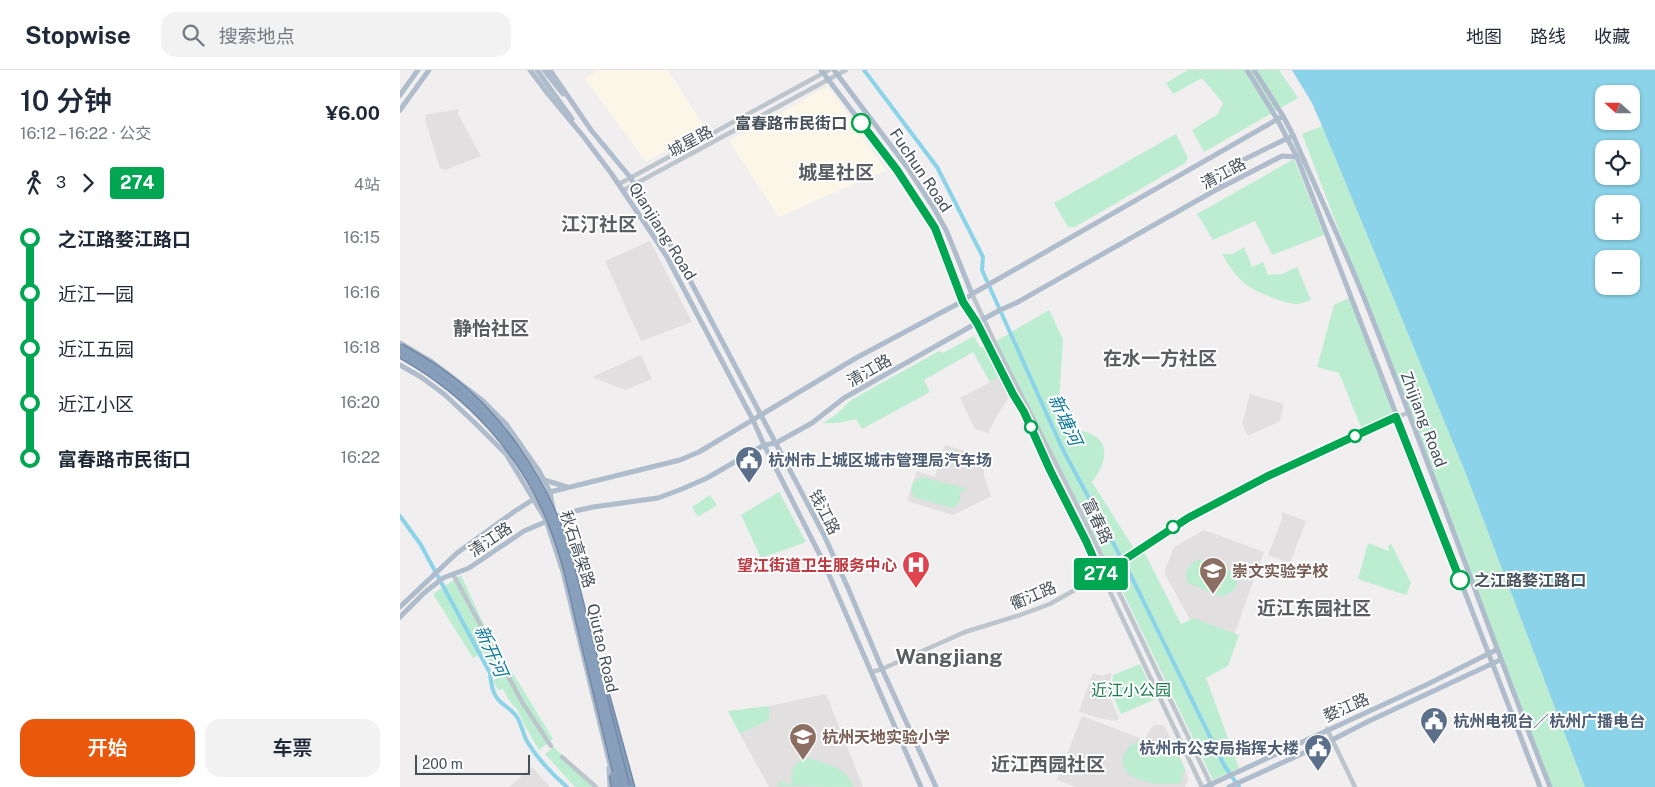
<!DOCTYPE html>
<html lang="zh">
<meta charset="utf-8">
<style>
:root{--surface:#fff;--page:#f2f2f3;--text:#1f2937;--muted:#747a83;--line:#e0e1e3;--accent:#ea580c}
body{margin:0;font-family:"Public Sans","Noto Sans SC",sans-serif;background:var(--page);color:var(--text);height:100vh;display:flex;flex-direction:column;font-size:19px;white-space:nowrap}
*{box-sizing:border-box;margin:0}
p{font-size:16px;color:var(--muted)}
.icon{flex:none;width:28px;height:28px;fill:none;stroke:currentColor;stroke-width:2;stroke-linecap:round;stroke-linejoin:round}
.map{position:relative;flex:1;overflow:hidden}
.details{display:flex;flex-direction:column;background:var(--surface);width:400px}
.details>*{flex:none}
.badge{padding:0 10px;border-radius:4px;font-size:18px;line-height:32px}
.needle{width:32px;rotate:291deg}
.buttons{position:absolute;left:1195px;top:15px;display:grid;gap:10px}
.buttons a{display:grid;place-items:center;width:45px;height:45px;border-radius:10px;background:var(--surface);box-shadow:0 1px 4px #0004;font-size:25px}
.scale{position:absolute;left:15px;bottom:12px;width:115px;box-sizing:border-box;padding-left:5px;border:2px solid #46515a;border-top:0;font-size:14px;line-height:18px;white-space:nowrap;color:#46515a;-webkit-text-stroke:4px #fff;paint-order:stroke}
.map>.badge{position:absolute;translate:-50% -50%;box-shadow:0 0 0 2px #fff}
.legs{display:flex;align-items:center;gap:8px;height:55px;padding:0 20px;font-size:16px}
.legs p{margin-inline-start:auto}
.summary{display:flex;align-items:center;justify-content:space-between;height:85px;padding:0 20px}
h1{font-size:28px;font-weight:600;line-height:38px}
.cta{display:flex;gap:10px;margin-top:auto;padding:10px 20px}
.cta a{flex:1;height:58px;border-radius:15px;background:var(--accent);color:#fff;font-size:20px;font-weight:600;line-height:58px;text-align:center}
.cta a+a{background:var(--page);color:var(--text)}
ul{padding:0 20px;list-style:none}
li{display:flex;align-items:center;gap:18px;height:55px;font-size:19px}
li i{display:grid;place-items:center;width:8px;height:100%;margin:0 6px;background:currentColor}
li i::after{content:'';width:12px;height:12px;margin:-6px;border:4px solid;border-radius:50%;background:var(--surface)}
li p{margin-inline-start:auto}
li:first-child i{background:linear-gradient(#0000 50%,currentColor 0)}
li:last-child i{background:linear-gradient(currentColor 50%,#0000 0)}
header{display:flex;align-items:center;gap:30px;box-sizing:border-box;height:70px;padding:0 25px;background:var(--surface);border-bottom:1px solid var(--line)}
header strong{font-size:24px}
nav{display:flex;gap:28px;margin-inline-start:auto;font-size:18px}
.search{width:350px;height:45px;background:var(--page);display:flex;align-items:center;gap:12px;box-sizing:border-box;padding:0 18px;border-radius:15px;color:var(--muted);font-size:19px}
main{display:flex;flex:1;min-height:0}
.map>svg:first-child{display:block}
.commercial{fill:#fbf6e7}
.education{fill:#e1dfdf}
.green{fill:#bdedd1}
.water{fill:#8bd3e9;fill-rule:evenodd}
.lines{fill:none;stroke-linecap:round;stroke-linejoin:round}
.canal{stroke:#8bd3e9;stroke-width:4}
.highway-casing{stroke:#728aa7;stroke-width:9}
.minor{stroke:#bcc5cc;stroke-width:4.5}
.major{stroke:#aebccc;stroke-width:5}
.highway{stroke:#879fbb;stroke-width:6}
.highway-bridge-casing{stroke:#728aa7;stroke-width:9;stroke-linecap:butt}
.highway-bridge{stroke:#879fbb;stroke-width:6}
.line-1-casing{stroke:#fff;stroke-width:11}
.line-1{stroke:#00a651;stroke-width:8}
.stop-1-dot{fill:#fff;stroke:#00a651;stroke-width:2.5}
.labels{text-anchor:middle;stroke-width:4;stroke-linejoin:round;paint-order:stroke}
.stop-label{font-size:16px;font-weight:bold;fill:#46515a;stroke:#fff;text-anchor:end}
.street-label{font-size:16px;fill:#46515a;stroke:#fff}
.service-label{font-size:16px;font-weight:bold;fill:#4e5e75;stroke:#fff;text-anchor:start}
.health-label{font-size:16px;font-weight:bold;fill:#be3a42;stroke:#fff;text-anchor:end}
.education-label{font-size:16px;font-weight:bold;fill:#785e54;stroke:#fff;text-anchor:start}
.park-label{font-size:16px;fill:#19794c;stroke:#fff}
.water-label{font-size:18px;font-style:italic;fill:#107b9c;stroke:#fff}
.quarter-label{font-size:19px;font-weight:bold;fill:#5a5e62;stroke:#fff}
.district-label{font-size:21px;font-weight:bold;fill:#5a5e62;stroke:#fff}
</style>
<header>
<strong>Stopwise</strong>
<div class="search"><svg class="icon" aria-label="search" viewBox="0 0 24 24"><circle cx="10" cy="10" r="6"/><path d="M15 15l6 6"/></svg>搜索地点</div>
<nav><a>地图</a><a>路线</a><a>收藏</a></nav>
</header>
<main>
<section class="details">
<div class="summary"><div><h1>10 分钟</h1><p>16:12 – 16:22 · 公交</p></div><b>¥6.00</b></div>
<div class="legs"><svg class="icon" aria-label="walk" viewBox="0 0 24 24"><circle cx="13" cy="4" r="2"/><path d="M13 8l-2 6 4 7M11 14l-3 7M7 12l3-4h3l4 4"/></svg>3<svg class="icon" aria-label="forward" viewBox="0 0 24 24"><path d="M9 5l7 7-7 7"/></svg><b class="badge" style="background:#00a651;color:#fff">274</b><p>4站</p></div>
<ul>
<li><i style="color:#00a651"></i><b>之江路婺江路口</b><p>16:15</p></li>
<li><i style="color:#00a651"></i><span>近江一园</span><p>16:16</p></li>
<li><i style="color:#00a651"></i><span>近江五园</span><p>16:18</p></li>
<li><i style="color:#00a651"></i><span>近江小区</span><p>16:20</p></li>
<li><i style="color:#00a651"></i><b>富春路市民街口</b><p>16:22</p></li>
</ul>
<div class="cta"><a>开始</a><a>车票</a></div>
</section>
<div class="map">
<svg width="1255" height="717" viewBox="0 0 1255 717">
<rect width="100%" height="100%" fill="#f0eeee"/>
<g class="commercial">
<polygon points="198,0 268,0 306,59 246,92 185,9"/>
<polygon points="428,16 486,100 379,147 329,71"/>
</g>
<g class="education">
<polygon points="59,39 58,44 81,86 46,100 40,98 25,50 26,45"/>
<polygon points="250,171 292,252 241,271 205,191"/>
<polygon points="241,285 252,309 225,320 192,307"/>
<polygon points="603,305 613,324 608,329 598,344 588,363 575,359 560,328"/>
<polygon points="850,324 884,334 880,351 848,366 842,354"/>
<polygon points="545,375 584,387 584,406 591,426 553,445 507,431 517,401 535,407"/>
<polygon points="882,442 906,451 890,493 868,485 882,449"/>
<polygon points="804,460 864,482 834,565 789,548 764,502 774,477"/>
<polygon points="711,602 709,624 719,649 715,651 694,647 679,641 693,603 703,606"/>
<polygon points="426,624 463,717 369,717 340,664 369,650 369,636"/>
<polygon points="682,646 745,670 750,659 754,655 764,655 787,703 788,710 785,717 676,717 657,710"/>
<polygon points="132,697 150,717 109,717 111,715"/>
</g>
<g class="green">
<polygon points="788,0 879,0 898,28 804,82 792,60 818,44 823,33 802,8 773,24 766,13"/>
<polygon points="922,56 1064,399 1185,717 1152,717 902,64"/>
<polygon points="776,64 788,88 785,93 675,157 668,157 654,133"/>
<polygon points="894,89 924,165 872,185 855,151 813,170 797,144"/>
<path d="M844,177L852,197L863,192L868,205L882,204L897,197L911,230C907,231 901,234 896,234C884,234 851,220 843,212C834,204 828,194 822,184H833Z"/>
<polygon points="951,227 996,347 963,362 939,303 917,297 934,235"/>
<path d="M649,240L663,269L659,331L674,360C710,363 711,387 692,412L735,480L741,476L781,554L793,548L839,565L828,596L806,608L839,698L813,710L711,497L707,493L686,448L596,271Z"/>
<polygon points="574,266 580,278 588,274 603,305 590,312 573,282 524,310 530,322 462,359 456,349 439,353 423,353 437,344 451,330 539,281 543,283"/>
<path d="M521,407L565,418L564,422L559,421C562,428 559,436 552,438L514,427L511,419L513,412Z"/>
<polygon points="379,422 406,472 361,488 341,445"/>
<polygon points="310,425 317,435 298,447 292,437"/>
<polygon points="968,473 989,481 988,476 991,474 1011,513 1006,525 958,509"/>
<path d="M797,490H803L851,508L850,511L835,506L837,515L833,521L822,527L788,513C783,503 788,495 797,490Z"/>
<polygon points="61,505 85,557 153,669 139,680 124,654 117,639 110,632 103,619 98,620 93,611 99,606 84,582 73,588 33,524"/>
<polygon points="740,594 756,629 721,644 711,621 713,605"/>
<polygon points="369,636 369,650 340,664 328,641"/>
<path d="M738,672H748L777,682L785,698L781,713C764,717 713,712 724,684C727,678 731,674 738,672Z"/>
<polygon points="154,677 192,717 175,717 145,684"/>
<path d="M410,688C427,695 448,698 453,717L378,716L379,711L392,715C389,701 394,689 410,688Z"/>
</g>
<path class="water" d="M892,0H1255V717H1185L1064,399L922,56L912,33ZM1204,24H1231V51H1204ZM1204,79H1231V106H1204ZM1204,134H1231V161H1204ZM1204,189H1231V216H1204Z"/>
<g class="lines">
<g class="canal">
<polyline points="464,0 537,97 583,187 582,200 663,380 732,508 824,695 839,717"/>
<path d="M0,446L21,475L90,603C91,615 93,627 103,634C109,639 113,641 117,647C122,655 123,665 128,673C138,689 153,705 167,717"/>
</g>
<defs>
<polyline id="highway" points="203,615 231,717"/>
</defs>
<use href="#highway" class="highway-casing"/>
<g class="minor">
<polyline points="219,114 429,0"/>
<polyline points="224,120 446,0"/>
<polyline points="572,224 594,271 683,447 812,717"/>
<polyline points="577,253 624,342 650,400 686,471 802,717"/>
<polyline points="53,504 122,632 151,676"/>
<polyline points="472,602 482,599 565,562 620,545 650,534 701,505 788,448 868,406 1009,342"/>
<polyline points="927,659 955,717"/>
<polyline points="162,687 196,717"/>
</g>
<g class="major">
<polyline points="130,0 148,24 183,66 211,103 252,164 267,187 353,350 364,375 423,491 521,717"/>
<polyline points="137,0 172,49"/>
<polyline points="144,0 163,24"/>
<polyline points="150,0 191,60 230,107 262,159 292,214 423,463 448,518 482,599 536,717"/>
<polyline points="421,0 497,100 535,158 563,231 577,253"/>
<polyline points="434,0 507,97 535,140 547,162 572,224"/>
<polyline points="847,0 877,49 897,87 1140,717"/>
<path d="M854,0L883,46L893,65C916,119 941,171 963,225C1028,388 1086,554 1150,717"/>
<polyline points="0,25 18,0"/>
<polyline points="0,40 29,0"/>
<polyline points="816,118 837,93 890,67"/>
<polyline points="0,273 32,292 82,330 106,354 139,401 150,422 154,444"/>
<polyline points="0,295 21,307 44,324 75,353 106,384 146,450 163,502 213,707"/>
<polyline points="144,410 167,417"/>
<polyline points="0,537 57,483 115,441 134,429 150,422 280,390 299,382 456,288 563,231 572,224 883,46"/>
<polyline points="0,547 24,523 43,508 69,498 124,461 166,443 193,437 258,428 282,419 307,408 364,375 376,373 412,353 444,328 598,241 616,233 814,121 882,86 897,87"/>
<polyline points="209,698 210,717"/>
<polyline points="805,717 1028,614 1096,580"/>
<polyline points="829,717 932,670 969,651 1100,590"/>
</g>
<use href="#highway" class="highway"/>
<defs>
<g id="highway-bridge">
<path d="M0,277C12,284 24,291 36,299C97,340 143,409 166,478L226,716"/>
<path d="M0,284C69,322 124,382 153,456C167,491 174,529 183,566C195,616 208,667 220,717"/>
<polyline points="213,705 215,717"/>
</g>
</defs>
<use href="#highway-bridge" class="highway-bridge-casing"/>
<use href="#highway-bridge" class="highway-bridge"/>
</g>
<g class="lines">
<defs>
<polyline id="line-1" points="461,53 497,100 535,158 563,232 577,253 613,324 624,342 650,400 686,471 701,505 788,448 868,406 996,347 1060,510"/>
</defs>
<use href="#line-1" class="line-1-casing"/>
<use href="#line-1" class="line-1"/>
</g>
<defs>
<symbol id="civic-pin" viewBox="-11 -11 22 30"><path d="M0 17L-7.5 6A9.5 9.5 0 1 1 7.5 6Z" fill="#5c6f8a" stroke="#fff"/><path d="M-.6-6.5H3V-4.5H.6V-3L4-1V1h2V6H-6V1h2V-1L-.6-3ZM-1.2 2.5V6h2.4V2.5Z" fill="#fff"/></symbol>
<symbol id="hospital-pin" viewBox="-11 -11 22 30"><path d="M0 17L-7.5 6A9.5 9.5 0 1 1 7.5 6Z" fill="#e0444e" stroke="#fff"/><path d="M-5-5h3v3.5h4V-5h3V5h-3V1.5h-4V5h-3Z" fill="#fff"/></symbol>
<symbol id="school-pin" viewBox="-11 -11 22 30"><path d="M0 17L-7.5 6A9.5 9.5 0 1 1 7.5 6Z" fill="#8d6e63" stroke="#fff"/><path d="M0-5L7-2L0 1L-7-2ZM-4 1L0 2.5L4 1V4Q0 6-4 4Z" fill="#fff"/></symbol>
</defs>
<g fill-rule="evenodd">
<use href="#civic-pin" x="333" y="374" width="32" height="43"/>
<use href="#hospital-pin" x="500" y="479" width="32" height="43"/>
<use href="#school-pin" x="797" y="485" width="32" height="43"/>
<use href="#civic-pin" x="1018" y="635" width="32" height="43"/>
<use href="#school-pin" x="387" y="651" width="32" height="43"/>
<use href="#civic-pin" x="902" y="662" width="32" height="43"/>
</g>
<g class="stop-1-dot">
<circle cx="461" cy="53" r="9"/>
<circle cx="631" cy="357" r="6"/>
<circle cx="955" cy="366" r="6"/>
<circle cx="773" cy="457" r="6"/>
<circle cx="1060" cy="510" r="9"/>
</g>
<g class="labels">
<g class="stop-label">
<text x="447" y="59">富春路市民街口</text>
<text x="1074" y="516" text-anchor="start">之江路婺江路口</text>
</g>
<g class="street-label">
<text transform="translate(290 71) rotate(-28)" y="6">城星路</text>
<text transform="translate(521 100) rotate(56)" y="6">Fuchun Road</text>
<text transform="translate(823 103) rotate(-28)" y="6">清江路</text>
<text transform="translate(263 161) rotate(58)" y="6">Qianjiang Road</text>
<text transform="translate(469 300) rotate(-30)" y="6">清江路</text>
<text transform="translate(1024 349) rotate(69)" y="6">Zhijiang Road</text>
<text transform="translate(425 442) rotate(63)" y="6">钱江路</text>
<text transform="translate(698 451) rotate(64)" y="6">富春路</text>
<text transform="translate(90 469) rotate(-34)" y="6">清江路</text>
<text transform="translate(178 479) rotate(72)" y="6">秋石高架路</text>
<text transform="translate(633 525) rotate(-23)" y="6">衢江路</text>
<text transform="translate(203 578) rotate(77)" y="6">Qiutao Road</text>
<text transform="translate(946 637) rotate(-24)" y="6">婺江路</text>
</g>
<g class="service-label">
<text x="368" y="396">杭州市上城区城市管理局汽车场</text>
<text x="1053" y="657">杭州电视台／杭州广播电台</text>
<text x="899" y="684" text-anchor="end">杭州市公安局指挥大楼</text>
</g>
<g class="health-label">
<text x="497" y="501">望江街道卫生服务中心</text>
</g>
<g class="education-label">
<text x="832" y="507">崇文实验学校</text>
<text x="422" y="673">杭州天地实验小学</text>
</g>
<g class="park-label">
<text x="731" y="626">近江小公园</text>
</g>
<g class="water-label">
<text transform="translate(665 350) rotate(65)" y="6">新塘河</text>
<text transform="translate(91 581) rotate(66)" y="6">新开河</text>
</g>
<g class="quarter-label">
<text x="436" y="109">城星社区</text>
<text x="199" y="161">江汀社区</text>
<text x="91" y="265">静怡社区</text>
<text x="760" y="295">在水一方社区</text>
<text x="914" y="545">近江东园社区</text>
<text x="648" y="701">近江西园社区</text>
</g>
<g class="district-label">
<text x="549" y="594">Wangjiang</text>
</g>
</g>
</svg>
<div class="buttons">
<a><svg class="needle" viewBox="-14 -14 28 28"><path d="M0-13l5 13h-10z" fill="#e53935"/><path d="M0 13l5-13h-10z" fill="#747a83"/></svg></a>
<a><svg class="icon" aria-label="locate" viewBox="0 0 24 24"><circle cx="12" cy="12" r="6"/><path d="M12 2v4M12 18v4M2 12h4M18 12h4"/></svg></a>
<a>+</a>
<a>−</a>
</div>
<div class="scale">200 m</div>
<b class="badge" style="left:701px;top:504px;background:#00a651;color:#fff">274</b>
</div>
</main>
